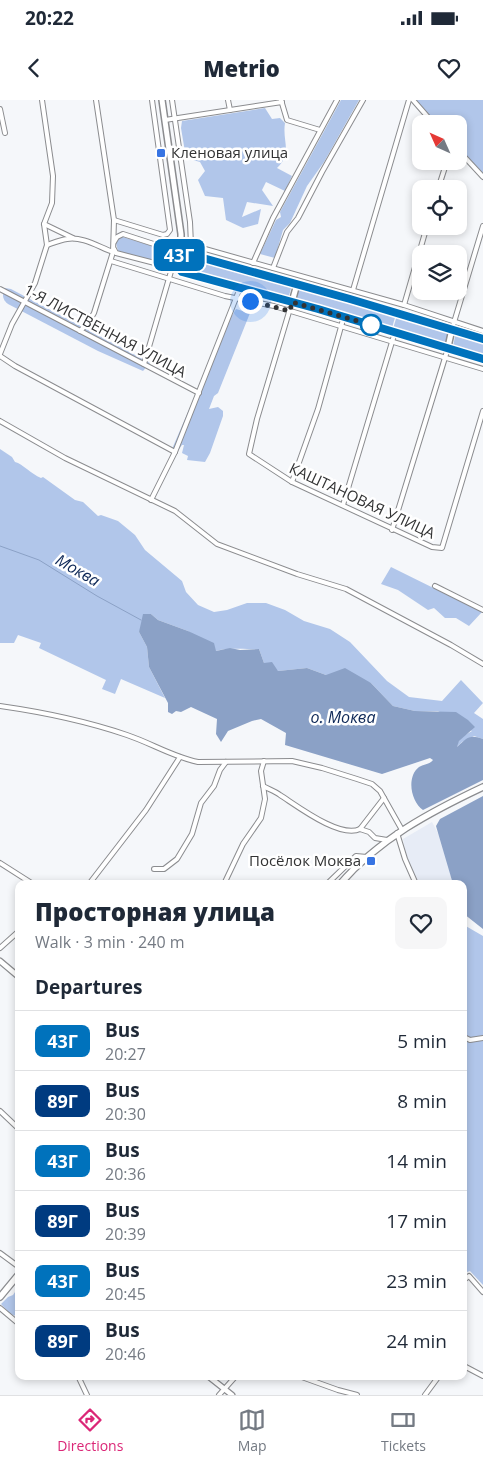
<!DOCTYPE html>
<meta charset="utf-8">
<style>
:root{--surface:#fff;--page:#f6f6f7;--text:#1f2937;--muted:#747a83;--line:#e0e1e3;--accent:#db2777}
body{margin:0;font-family:"Open Sans",sans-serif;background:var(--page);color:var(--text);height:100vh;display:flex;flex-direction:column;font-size:19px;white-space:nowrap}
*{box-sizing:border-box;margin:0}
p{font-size:16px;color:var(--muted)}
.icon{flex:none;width:28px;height:28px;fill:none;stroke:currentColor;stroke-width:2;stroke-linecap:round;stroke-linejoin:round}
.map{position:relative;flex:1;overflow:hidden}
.side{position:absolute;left:15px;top:780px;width:452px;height:500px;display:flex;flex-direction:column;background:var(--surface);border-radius:10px;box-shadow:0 2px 8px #0003}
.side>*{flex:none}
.badge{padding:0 10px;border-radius:8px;font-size:18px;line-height:32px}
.needle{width:32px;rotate:315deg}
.tools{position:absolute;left:412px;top:15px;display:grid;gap:10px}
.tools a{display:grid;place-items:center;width:55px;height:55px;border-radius:10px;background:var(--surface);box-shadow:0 2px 8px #0003;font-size:25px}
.you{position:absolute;width:25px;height:25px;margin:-12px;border:4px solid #fff;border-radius:50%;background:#1a73e8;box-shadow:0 0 0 8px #1a73e833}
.map>.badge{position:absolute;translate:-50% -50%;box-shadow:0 0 0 2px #fff}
h2{padding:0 20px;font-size:19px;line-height:45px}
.round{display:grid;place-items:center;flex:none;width:52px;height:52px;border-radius:10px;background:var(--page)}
.summary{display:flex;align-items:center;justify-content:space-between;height:85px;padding:0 20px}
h1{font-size:24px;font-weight:800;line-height:38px}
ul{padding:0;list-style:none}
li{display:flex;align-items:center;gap:15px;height:60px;padding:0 20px;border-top:1px solid var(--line)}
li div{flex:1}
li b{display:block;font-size:19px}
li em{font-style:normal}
li .badge{min-width:55px;font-weight:700;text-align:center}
.status{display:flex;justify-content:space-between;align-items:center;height:35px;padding:0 25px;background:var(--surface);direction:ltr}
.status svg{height:14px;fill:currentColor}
header{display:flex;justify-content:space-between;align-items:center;height:65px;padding:0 20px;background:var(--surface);font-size:22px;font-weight:800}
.dock{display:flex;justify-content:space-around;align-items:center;height:70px;border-top:1px solid var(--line);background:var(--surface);font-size:14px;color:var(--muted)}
.dock a{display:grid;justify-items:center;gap:2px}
.dock .current{color:var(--accent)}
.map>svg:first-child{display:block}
.built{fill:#e7ecf6}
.green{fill:#b1c6ea}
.water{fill:#8ba1c6}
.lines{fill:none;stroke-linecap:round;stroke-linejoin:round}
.stream{stroke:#8ba1c6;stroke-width:1}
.minor-casing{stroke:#8b8c8f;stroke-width:6}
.tertiary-casing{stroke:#8b8c8f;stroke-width:7}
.secondary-casing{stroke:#8b8c8f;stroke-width:8}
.primary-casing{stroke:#8b8c8f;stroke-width:8}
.minor{stroke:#fff;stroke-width:4}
.tertiary{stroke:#fff;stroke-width:4.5}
.secondary{stroke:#fff;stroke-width:5}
.primary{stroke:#fff;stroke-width:5.5}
.line-casing{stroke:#fff;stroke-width:11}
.line{stroke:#0072bc;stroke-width:8}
.walk{stroke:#323334;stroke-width:5;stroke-dasharray:0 9}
.poi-dot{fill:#3774e3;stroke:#fff;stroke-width:2}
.stop-dot{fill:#fff;stroke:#0072bc;stroke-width:2.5}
.labels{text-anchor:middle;stroke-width:5;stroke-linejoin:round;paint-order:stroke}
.poi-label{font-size:15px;fill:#323334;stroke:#fff;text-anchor:start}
.street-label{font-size:15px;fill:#323334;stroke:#fff}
.water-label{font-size:16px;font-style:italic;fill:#0e2857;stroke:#fff}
</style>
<div class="status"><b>20:22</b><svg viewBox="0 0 49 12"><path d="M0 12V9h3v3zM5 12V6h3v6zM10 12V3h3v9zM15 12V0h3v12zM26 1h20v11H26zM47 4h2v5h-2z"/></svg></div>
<header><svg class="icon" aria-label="back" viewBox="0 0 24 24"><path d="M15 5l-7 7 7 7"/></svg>Metrio<svg class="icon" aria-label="heart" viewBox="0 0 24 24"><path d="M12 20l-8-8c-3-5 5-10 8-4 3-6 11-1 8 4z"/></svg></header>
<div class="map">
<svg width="483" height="1295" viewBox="0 0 483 1295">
<rect width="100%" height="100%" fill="#f5f7fa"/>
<polygon class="built" points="432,722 441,739 453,784 421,784 415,777 406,755 403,739"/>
<g class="green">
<polygon points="341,0 359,0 324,62 307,86 290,123 283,130 275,158 260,154 276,120 281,117 280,112"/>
<polygon points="415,0 483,0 483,74 459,47 459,24 438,24"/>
<path d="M265,8L272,19L280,18L285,23C282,42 293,52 277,68L292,76L285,91L266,82L262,90L273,106L247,102L242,117L261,109L258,124L243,128L226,120L223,98L205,96L198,80L205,71L200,62L186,58L181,28L182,21Z"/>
<polygon points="123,137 159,148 155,161 118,151 116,143 119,138"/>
<polygon points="197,159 292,185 288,199 193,172 197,166"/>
<polygon points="301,187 396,214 392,228 296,200 298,189"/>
<path d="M5,188L11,189L150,263L143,271L98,251L8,204C2,199 2,195 5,188Z"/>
<polygon points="236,209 250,213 218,293 214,296 209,309 218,307 223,311 223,316 210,353 205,362 187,360 188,356 182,353 184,345 182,345 177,352 172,349 194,298 202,290 231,217"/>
<polygon points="397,215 447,230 449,232 447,242 444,244 393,229"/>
<polygon points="456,232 483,241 483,256 453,246"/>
<path d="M0,349L12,357L15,362C23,364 31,374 41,378L43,377L75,400L83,402L98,416L101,415L118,421L135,435L145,450L182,481L186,492L198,505L214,512L227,510L247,503H266L285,510L304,521L330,529L350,542L387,581L409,597L442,601L461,580L483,603L474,613L483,619V639L474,636L462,642L457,647C457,639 465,635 472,631L438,611H415L393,606L371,583L326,575L307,568L278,571L264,563L259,549C243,550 232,547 216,551L188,531L158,520L151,514L139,532L147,547L149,567L165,598L121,579L115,594L102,589L106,580L39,548L41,543L18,535L14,543H0Z"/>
<polygon points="391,467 482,512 469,526 456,518 445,518 434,508 428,510 398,490 381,484"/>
<polygon points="464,825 483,836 483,1185 470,1171 464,1173"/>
<polygon points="19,1186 19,1213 16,1216 10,1214 1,1204 8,1197 13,1195"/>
</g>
<g class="water">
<path d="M143,514H151L158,520L188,531L214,543L216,551L230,548L240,550L259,549L264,563L272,562L278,571L307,568L326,575L345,568L371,583L393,606L415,611L456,612L468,620L475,627L459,641L457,647C467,638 469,634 483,639V680L423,710C411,702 406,677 419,667C424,664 429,665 433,660L430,658L382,674L285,645L286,633L261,619L252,621L228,631L221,642L216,634L217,619L191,607L181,612L176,611L172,614L168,612V603L149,567L147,547L139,532Z"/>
<polygon points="483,696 483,829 464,814 464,784 453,784 436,726 440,719"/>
</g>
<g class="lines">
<polyline class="stream" points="0,446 39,460 97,496 141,520"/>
<defs>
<g id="minor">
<polyline points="172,0 190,122 191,145 404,205 483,231"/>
<polyline points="228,0 230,10"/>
<polyline points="281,0 287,20 320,30"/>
<polyline points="413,0 434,24"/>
<polyline points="0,9 5,33"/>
<polyline points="165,20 282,2"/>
<polyline points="459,51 483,77"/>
<polyline points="438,89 447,61"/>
<polyline points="114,120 163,135 167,134 170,130 152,0"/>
<polyline points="44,124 73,138"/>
<polyline points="114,142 117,137 123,134 166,148 180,154"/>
<path d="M47,145C53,143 60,140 67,139C82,136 99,147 113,152"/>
<polyline points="114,149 116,153 178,169"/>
<polyline points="111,161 225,196 274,206 483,269"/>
<polyline points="253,163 273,118 337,0"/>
<polyline points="273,168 287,132 298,118 322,72 363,0"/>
<polyline points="0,189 199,293"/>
<polyline points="353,190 409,0"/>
<polyline points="292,202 257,319 249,354 292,382 432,447 442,448 483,311"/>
<polyline points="404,205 427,126"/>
<polyline points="452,229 483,126"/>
<polyline points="80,231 88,223 94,213 113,152 114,120 96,0"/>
<polyline points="0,254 12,224 35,183 47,145 44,124 52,103 53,76 42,0"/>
<polyline points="0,256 15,266 175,352"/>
<polyline points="144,264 172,168"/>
<polyline points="0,321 65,358 175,411 217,444 297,474 346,489 451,545 483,564"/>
<polyline points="292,382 318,309 344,216"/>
<polyline points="151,400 175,352 240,188"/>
<polyline points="343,405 395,232"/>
<polyline points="392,430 448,248"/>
<polyline points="435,486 483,510"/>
<path d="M0,606C42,612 86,621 127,635C151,643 173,657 198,662L292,661L322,668L357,679L372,684L380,691L402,730"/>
<path d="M263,686C268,689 275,691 280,695C296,705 340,739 360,729L369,732L375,738L387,740"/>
<polyline points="360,729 384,698"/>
<polyline points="397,733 405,759 416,784"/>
<polyline points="0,763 33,784"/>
<polyline points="154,769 164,769 177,759 192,734 201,703 214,686 220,670 226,662"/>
<polyline points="89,784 146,710 180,657"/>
<polyline points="224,784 243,744 261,718 265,699 261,671 264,661"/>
<polyline points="327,784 356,756 367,757"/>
<polyline points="0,848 19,831"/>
<polyline points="464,937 470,940 483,938"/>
<polyline points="0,1011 19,1029"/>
<polyline points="0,1153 19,1167"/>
<polyline points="464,1180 469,1176 483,1192"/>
<polyline points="0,1208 19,1224"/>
<polyline points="464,1266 483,1276"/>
<polyline points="78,1276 87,1295"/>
<polyline points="299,1276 338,1290 357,1295"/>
<polyline points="219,1295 236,1276"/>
<polyline points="425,1295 439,1276"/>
</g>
<g id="tertiary">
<polyline points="0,861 19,877"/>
<polyline points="208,1276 232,1295"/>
</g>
<g id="secondary">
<polyline points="162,0 181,134 181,143"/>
<polyline points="181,142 183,148 192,155 397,212 483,239"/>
<path d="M188,153L180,154C174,160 174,167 182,172L344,216L483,259"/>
<path d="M186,173C195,169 197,163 192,155"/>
<polyline points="292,202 297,184"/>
<polyline points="448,247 452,229"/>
</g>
<g id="primary">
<path d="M340,784C379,739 430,712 483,687"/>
<polyline points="0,1197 19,1174"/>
</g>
</defs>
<use href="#minor" class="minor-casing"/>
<use href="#tertiary" class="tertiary-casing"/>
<use href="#secondary" class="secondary-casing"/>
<use href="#primary" class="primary-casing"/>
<use href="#minor" class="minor"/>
<use href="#tertiary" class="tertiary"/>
<use href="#secondary" class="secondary"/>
<use href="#primary" class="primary"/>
</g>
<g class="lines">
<defs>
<polyline id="line" points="483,239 350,199 192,155 182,148 181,142 180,154 176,158 175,164 182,172 318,209 483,259"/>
</defs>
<use href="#line" class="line-casing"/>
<use href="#line" class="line"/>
<polyline class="walk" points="250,201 290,211 292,202 371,225"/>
</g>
<g class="poi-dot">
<rect x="156" y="48" width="10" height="10" rx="2.5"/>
<rect x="366" y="756" width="10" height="10" rx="2.5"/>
</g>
<circle class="stop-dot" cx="371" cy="225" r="10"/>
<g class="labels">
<g class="poi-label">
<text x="171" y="58">Кленовая улица</text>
<text x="361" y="766" text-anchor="end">Посёлок Моква</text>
</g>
<g class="street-label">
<text transform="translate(105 231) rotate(28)" y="5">1-Я ЛИСТВЕННАЯ УЛИЦА</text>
<text transform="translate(362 401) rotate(25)" y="5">КАШТАНОВАЯ УЛИЦА</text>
</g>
<g class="water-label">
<text transform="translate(78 470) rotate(30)" y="6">Моква</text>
<text x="343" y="623">о. Моква</text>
</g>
</g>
</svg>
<div class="tools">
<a><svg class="needle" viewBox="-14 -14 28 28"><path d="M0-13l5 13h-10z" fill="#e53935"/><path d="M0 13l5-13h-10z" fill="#747a83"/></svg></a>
<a><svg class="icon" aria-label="locate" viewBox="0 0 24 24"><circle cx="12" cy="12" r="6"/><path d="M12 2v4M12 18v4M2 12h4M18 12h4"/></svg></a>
<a><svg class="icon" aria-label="layers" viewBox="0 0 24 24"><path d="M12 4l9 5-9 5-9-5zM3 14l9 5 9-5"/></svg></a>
</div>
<div class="you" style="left:250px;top:201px"></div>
<b class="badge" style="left:179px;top:155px;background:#0072bc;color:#fff">43Г</b>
<section class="side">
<div class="summary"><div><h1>Просторная улица</h1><p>Walk · 3 min · 240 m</p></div><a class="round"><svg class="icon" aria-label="heart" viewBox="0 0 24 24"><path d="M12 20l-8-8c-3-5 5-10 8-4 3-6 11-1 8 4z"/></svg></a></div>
<h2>Departures</h2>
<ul>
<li><span class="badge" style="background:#0072bc;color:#fff">43Г</span><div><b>Bus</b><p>20:27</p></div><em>5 min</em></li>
<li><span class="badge" style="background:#003b80;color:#fff">89Г</span><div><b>Bus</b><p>20:30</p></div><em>8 min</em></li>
<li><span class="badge" style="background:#0072bc;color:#fff">43Г</span><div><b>Bus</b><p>20:36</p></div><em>14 min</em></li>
<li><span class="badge" style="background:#003b80;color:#fff">89Г</span><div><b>Bus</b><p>20:39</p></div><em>17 min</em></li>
<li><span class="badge" style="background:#0072bc;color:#fff">43Г</span><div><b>Bus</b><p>20:45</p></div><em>23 min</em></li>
<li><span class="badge" style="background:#003b80;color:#fff">89Г</span><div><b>Bus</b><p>20:46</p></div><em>24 min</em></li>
</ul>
</section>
</div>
<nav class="dock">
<a class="current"><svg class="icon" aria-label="directions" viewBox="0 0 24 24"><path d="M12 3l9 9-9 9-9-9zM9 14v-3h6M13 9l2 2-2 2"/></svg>Directions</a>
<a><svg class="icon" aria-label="map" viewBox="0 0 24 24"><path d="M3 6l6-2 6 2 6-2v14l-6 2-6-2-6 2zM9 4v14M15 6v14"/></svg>Map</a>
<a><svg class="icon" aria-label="tickets" viewBox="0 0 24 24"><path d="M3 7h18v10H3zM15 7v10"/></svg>Tickets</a>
</nav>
